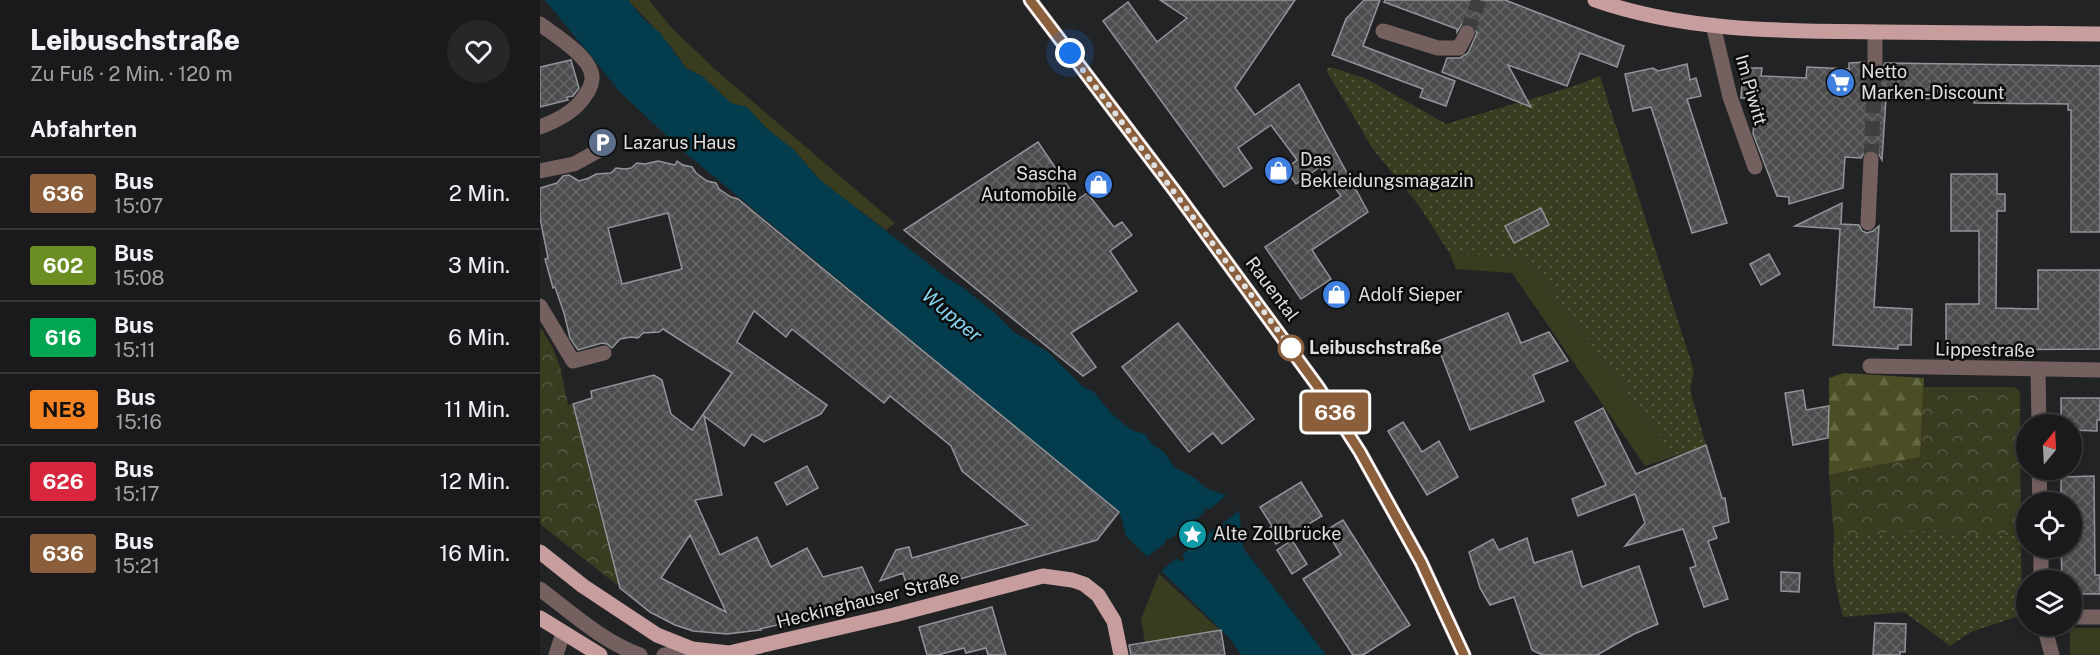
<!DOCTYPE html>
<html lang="de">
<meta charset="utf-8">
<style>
:root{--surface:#1a1a1c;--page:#272729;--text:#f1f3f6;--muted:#9fa1a3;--line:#38383b}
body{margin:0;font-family:"Public Sans",sans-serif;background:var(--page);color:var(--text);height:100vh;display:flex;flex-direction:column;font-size:22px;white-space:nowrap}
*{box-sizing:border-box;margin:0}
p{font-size:20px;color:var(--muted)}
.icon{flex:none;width:33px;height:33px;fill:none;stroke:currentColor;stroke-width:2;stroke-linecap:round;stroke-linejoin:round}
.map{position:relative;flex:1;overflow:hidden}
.details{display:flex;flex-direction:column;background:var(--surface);width:540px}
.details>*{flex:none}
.badge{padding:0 12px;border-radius:4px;font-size:21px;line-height:39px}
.needle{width:39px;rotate:18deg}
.controls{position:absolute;left:1476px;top:414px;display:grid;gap:12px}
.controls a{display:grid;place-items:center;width:66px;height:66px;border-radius:50%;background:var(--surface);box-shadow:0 3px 9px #0003,0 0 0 2px var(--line);font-size:30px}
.you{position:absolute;width:30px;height:30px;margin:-15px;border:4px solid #fff;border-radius:50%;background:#1a73e8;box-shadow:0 0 0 9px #1a73e833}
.map>.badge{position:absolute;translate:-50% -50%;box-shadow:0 0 0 3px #fff}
h2{padding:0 30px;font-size:22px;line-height:54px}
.round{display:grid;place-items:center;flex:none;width:63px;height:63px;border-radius:32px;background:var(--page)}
.overview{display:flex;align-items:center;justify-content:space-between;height:102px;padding:0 30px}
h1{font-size:28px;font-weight:800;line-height:45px}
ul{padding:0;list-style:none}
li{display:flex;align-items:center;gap:18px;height:72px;padding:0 30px;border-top:2px solid var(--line)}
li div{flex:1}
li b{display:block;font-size:22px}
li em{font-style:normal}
li .badge{min-width:66px;font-weight:700;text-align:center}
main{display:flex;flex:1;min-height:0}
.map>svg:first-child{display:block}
.grass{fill:#3a3c20}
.forest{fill:url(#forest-firs)}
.park{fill:url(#park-crowns)}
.garden{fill:url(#garden-dots)}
.water{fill:#033d4d}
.pier{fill:#222325}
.building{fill:url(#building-cross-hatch);stroke:#929497;stroke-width:1.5;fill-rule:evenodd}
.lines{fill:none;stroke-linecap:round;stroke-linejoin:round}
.minor-tunnel{stroke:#3e3f41;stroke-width:15;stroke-dasharray:15 8;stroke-linecap:butt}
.minor{stroke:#756060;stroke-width:15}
.major{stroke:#c89d9e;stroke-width:15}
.line-casing{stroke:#fff;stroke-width:14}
.line{stroke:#8b5e3c;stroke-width:9}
.walk{stroke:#dee0e1;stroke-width:6;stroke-dasharray:0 10.8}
.stop-dot{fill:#fff;stroke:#8b5e3c;stroke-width:3}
.labels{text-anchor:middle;stroke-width:5;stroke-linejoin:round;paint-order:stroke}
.poi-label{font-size:18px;fill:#dee0e1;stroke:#0c0c0d;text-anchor:start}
.street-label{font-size:18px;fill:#dee0e1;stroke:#0c0c0d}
.stop-label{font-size:18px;font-weight:bold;fill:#dee0e1;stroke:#0c0c0d;text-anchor:start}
.water-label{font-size:20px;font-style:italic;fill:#82d5f2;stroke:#0c0c0d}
</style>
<main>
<section class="details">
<div class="overview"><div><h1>Leibuschstraße</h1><p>Zu Fuß · 2 Min. · 120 m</p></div><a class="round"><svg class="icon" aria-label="heart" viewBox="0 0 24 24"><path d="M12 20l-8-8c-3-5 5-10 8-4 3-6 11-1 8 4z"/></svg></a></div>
<h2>Abfahrten</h2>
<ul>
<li><span class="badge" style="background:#8b5e3c;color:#fff">636</span><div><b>Bus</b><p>15:07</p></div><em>2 Min.</em></li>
<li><span class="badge" style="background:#6b8e23;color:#fff">602</span><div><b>Bus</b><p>15:08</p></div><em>3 Min.</em></li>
<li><span class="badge" style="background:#00a651;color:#fff">616</span><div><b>Bus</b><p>15:11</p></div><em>6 Min.</em></li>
<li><span class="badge" style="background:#f58220;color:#111">NE8</span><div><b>Bus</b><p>15:16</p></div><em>11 Min.</em></li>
<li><span class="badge" style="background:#d7263d;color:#fff">626</span><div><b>Bus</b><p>15:17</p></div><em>12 Min.</em></li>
<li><span class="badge" style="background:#8b5e3c;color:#fff">636</span><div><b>Bus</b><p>15:21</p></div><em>16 Min.</em></li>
</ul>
</section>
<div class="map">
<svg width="1560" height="655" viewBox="0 0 1560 655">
<defs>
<pattern id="forest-firs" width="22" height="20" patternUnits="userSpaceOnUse" patternTransform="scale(1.5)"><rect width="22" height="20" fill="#4b4e25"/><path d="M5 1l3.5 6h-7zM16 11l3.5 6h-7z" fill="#646744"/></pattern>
<pattern id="park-crowns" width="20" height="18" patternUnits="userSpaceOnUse" patternTransform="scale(1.5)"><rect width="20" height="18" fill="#3a3c20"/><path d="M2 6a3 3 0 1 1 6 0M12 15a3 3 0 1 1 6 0" fill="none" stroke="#565840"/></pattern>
<pattern id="garden-dots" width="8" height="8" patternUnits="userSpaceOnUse" patternTransform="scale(1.5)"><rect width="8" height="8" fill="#3a3c20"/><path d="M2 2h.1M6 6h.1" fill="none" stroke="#565840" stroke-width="1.8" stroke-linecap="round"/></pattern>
<pattern id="building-cross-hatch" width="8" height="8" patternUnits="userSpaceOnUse" patternTransform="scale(1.5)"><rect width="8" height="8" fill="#4b4d4f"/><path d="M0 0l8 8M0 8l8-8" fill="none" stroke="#646668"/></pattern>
</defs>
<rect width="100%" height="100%" fill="#222325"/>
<g class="grass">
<polygon points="88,0 109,0 131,27 177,71 355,223 346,230 282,182 254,150 226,128 207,108 191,103 163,77 146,68 129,44"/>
<polygon points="910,254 987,258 1135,456 1105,466 972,273 916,269"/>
<polygon points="619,574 680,630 605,643 601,619"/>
<rect x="1530" y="628" width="30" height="27"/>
</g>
<polygon class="forest" points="1304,373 1384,378 1381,457 1289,475 1289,378"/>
<g class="park">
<polygon points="0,327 13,348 21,370 28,405 32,404 78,584 76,584 0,524"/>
<polygon points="1383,387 1474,387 1480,392 1481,535 1426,536 1397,530 1294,537 1289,475 1380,457"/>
</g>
<g class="garden">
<polygon points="790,67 825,78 906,124 1031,87 1060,76 1154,371 1150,390 1166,445 1135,456 987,258 910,254 880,207 833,149 786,70"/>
<path d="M1397,530L1426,536L1481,535L1482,615L1431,632L1410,646L1364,612L1303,617C1296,589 1291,566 1294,537Z"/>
</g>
<polygon class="water" points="5,0 88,0 103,18 121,34 146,68 163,77 191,103 207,107 226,128 254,150 279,179 408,279 421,286 455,313 475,333 507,351 543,387 553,391 571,413 586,426 594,431 605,434 611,443 625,453 634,467 655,478 667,489 686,495 699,511 703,548 786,655 701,655 691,640 586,536 580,513 143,151 81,93"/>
<polygon class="pier" points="687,495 700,510 683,523 683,530 679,530 677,527 643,554 644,561 640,561 637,558 620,572 607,557 625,543 626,539 630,539 664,513 665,508 670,509"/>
<g class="building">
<polygon points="620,0 755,0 695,88 715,115 759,84 828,212 772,250 791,279 761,299 725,247 801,196 780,167 756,184 745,169 757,160 731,125 698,148 712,168 684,187 563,21 588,2 617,42 647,18"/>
<polygon points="824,0 840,0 823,46 915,81 906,106 880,97 883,89 792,55 806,19"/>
<polygon points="845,0 965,0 1084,46 1077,67 1040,53 1027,86 968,65 991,107 902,72 907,58 920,58 928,53 937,33 932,25 922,24 917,32 917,29 844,2"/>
<polygon points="31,60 39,88 33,96 27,97 28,100 0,107 0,67"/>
<polygon points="1325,62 1327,68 1334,73 1340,71 1345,63 1560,66 1560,232 1531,232 1531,110 1528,110 1528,104 1434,103 1434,99 1346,98 1342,160 1337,151 1332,149 1326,151 1321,158 1305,157 1303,188 1249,204 1249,197 1237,196 1213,134 1216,99 1201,98 1203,68 1222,68 1221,76 1266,78 1267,67 1309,69 1309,63"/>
<polygon points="1147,64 1150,80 1156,78 1161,96 1147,99 1187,223 1152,233 1111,107 1093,111 1085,74 1113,68 1118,71"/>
<polygon points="498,142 537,200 547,193 574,227 582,222 592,235 570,251 597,291 531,333 556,367 543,376 364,230"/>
<path d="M118,161L135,165L137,161L143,165L152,167L156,173L167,181L176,183L179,189L191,197L198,199L579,512L557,540L381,590L379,584L367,587L363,573L340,581L356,550L369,547L372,558L488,525L422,471L411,446L350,396L344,403L252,329L246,337L214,311L197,342L287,405L281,414L224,442L212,434L204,446L164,416L182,495L155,500L180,555L217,537L231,567L267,548L283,577L322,567L338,602L220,629L221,630L187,634L153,631L135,625L110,612L80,588L33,404L52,398L51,391L114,375L122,380L131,414L152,430L192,373L123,329L119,332L103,333L98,338L91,337L80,339L72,348L67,344L62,343L38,350L30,338L24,313L15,287L13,288L5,259L8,258L0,218V188L17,183L23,176L29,175L39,181L49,178L56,174L71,173L76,168L85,169L91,168L97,163L105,164ZM128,213L142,269L82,284L68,228ZM150,535L186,612L121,578Z"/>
<polygon points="1411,174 1457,174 1457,194 1465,194 1465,211 1457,211 1456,308 1498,309 1498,270 1560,270 1560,349 1406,350 1406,304 1439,304 1439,231 1411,231"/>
<polygon points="1302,203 1301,224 1319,225 1322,231 1327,233 1333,231 1339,226 1334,307 1372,309 1371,345 1358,345 1358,349 1293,345 1300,229 1255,226"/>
<polygon points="1001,208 1009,225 974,243 965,226"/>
<polygon points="1229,254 1240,274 1221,285 1210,264"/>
<polygon points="968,313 981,343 1009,332 1028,361 993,375 1004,401 930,430 896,342"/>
<polygon points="638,323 714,419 682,444 673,433 649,452 582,367"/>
<polygon points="1263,390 1266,410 1289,406 1288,438 1253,445 1245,393"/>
<polygon points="1521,398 1560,398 1560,420 1557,420 1557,431 1532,430 1532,424 1521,424"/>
<polygon points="1063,408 1096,474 1166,445 1182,498 1185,498 1189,522 1173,527 1177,538 1168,541 1188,599 1164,607 1150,568 1156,566 1143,529 1085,546 1105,523 1095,494 1038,516 1032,499 1066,485 1035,422"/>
<polygon points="863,422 882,452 899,441 918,477 887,495 848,431"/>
<polygon points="267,466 278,488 247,505 235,483"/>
<polygon points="1554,476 1555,575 1560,575 1560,594 1532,594 1532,580 1522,580 1521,548 1532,548 1532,502 1521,502 1521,477"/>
<polygon points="761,482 782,516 736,544 727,530 732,526 720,507"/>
<polygon points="803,520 870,625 823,655 813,655 763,579 801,555 786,530"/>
<polygon points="987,538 994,563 1032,551 1042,587 1099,566 1118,624 1094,634 1057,655 1002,655 992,650 974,597 950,605 940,588 929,552 953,539 959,550"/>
<polygon points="752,540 767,564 752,574 737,550"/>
<polygon points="1241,572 1260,573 1259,592 1241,591"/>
<polygon points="452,607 466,655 448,655 446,648 426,653 424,648 398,655 387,655 379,627"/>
<polygon points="1335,623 1366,624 1365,652 1360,652 1360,655 1333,655"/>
<polygon points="681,630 685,655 591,655 589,645"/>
</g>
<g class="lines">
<g class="minor-tunnel">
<polyline points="927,33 939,0"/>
<polyline points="1331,159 1335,63"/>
</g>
<g class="minor">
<path d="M0,24C15,35 54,59 52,79C52,87 46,94 42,100C32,113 16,121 0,127"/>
<polyline points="1173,25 1190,97 1215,167"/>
<polyline points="843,31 898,48 919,48 927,33"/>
<polyline points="1335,63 1335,32"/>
<polyline points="0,171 34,164 67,146"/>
<polyline points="1328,223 1331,159"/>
<polyline points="0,306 33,361 64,353"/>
<polyline points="1330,366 1560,370"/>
<polyline points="1498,370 1499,424"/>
<polyline points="1499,470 1500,502"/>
<polyline points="1501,548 1501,580"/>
<path d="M0,589C32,613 62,641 100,655"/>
<polyline points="1532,617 1560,617"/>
<polyline points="1504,626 1512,655"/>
<polyline points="16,655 23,633"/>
<polyline points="124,655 152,649"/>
</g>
<g class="major">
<polyline points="490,0 634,190 779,388 820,452 881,562 924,655"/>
<path d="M1055,0C1146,32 1245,31 1340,32C1414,33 1487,33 1560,34"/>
<polyline points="0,552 43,586 117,635 152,649 189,653 354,615 503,576 532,580 544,584 558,595 574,621 581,655"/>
<polyline points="0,618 60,655"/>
</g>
</g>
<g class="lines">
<defs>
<polyline id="line" points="490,0 634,190 779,388 820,452 881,562 924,655"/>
</defs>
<use href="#line" class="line-casing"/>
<use href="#line" class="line"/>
<polyline class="walk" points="530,53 751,348"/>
</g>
<defs>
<symbol id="supermarket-disc" viewBox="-11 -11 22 22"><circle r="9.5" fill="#3f7fe0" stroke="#0c0c0d"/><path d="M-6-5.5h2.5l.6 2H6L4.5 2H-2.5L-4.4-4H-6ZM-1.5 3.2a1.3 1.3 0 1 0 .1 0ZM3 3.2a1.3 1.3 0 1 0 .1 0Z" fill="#fff"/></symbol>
<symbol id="parking-disc" viewBox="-11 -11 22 22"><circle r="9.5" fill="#5c6f8a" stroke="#0c0c0d"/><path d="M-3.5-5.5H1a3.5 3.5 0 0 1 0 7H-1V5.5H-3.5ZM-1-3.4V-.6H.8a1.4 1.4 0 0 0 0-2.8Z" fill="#fff"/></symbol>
<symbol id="shop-disc" viewBox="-11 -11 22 22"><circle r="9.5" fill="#3f7fe0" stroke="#0c0c0d"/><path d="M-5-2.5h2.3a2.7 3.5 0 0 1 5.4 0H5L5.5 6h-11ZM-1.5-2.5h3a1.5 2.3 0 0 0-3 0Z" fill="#fff"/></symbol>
<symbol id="sight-disc" viewBox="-11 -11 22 22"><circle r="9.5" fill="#0f9aa8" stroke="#0c0c0d"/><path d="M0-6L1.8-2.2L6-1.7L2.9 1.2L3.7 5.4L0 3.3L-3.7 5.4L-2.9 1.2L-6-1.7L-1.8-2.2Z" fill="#fff"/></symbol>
</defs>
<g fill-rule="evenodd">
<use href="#supermarket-disc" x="1284" y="66" width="33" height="33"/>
<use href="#parking-disc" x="46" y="126" width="33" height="33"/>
<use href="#shop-disc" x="722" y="154" width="33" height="33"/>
<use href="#shop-disc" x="542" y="168" width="33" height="33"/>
<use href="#shop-disc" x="780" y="278" width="33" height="33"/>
<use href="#sight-disc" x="636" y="518" width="33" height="33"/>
</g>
<circle class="stop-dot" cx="751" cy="348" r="12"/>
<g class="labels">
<g class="poi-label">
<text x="1321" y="78">Netto<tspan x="1321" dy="21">Marken-Discount</tspan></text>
<text x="83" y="149">Lazarus Haus</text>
<text x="760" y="166">Das<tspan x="760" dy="21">Bekleidungsmagazin</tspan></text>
<text x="537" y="180" text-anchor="end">Sascha<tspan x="537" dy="21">Automobile</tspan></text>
<text x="818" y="301">Adolf Sieper</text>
<text x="673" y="540">Alte Zollbrücke</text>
</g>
<g class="street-label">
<text transform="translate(1211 90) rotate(74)" y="6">Im Piwitt</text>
<text transform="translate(732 289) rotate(53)" y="6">Rauental</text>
<text transform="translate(1445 350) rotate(1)" y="6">Lippestraße</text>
<text transform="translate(328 600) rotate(-14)" y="6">Heckinghauser Straße</text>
</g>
<g class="stop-label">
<text x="769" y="354">Leibuschstraße</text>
</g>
<g class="water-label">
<text transform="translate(412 315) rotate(40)" y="7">Wupper</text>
</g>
</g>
</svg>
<div class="controls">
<a><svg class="needle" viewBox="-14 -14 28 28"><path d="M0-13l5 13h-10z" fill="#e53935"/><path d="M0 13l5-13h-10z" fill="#9fa1a3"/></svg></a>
<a><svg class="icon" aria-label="locate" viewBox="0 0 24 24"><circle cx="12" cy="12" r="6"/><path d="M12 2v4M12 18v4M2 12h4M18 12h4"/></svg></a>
<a><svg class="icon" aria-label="layers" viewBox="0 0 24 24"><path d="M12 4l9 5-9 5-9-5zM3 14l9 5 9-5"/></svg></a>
</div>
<div class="you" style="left:530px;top:53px"></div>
<b class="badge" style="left:795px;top:412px;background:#8b5e3c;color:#fff">636</b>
</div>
</main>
